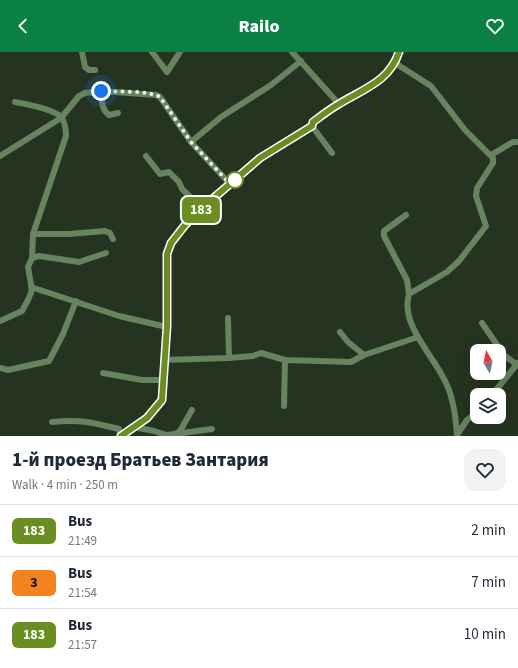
<!DOCTYPE html>
<meta charset="utf-8">
<style>
:root{--surface:#fff;--page:#f2f2f3;--text:#1f2937;--muted:#747a83;--line:#e0e1e3;--accent:#0b8043}
body{margin:0;font-family:"Source Sans 3",sans-serif;background:var(--page);color:var(--text);height:100vh;display:flex;flex-direction:column;font-size:15px;white-space:nowrap}
*{box-sizing:border-box;margin:0}
p{font-size:13px;color:var(--muted)}
.icon{flex:none;width:22px;height:22px;fill:none;stroke:currentColor;stroke-width:2;stroke-linecap:round;stroke-linejoin:round}
.map{position:relative;height:384px;overflow:hidden}
.drawer{display:flex;flex-direction:column;background:var(--surface);flex:1}
.drawer>*{flex:none}
.badge{padding:0 8px;border-radius:6px;font-size:14px;line-height:26px}
.needle{width:26px;rotate:351deg}
.buttons{position:absolute;left:470px;top:292px;display:grid;gap:8px}
.buttons a{display:grid;place-items:center;width:36px;height:36px;border-radius:8px;background:var(--surface);box-shadow:0 4px 16px #0002;font-size:20px}
.you{position:absolute;width:20px;height:20px;margin:-10px;border:3px solid #fff;border-radius:50%;background:#1a73e8;box-shadow:0 0 0 6px #1a73e833}
.map>.badge{position:absolute;translate:-50% -50%;box-shadow:0 0 0 2px #fff}
.round{display:grid;place-items:center;flex:none;width:42px;height:42px;border-radius:12px;background:var(--page)}
.headline{display:flex;align-items:center;justify-content:space-between;height:68px;padding:0 12px}
h1{font-size:19px;font-weight:800;line-height:30px}
ul{padding:0;list-style:none}
li{display:flex;align-items:center;gap:12px;height:52px;padding:0 12px;border-top:1px solid var(--line)}
li div{flex:1}
li b{display:block;font-size:15px}
li em{font-style:normal}
li .badge{min-width:44px;font-weight:700;text-align:center}
header{display:flex;justify-content:space-between;align-items:center;height:52px;padding:0 12px;background:var(--accent);color:#fff;font-size:18px;font-weight:800}
.map>svg:first-child{display:block}
.lines{fill:none;stroke-linecap:round;stroke-linejoin:round}
.minor{stroke:#678360;stroke-width:6}
.line-casing{stroke:#fff;stroke-width:9}
.line{stroke:#6b8e23;stroke-width:6}
.walk{stroke:#eef8eb;stroke-width:4;stroke-dasharray:0 7.2}
.stop-dot{fill:#fff;stroke:#6b8e23;stroke-width:2}
</style>
<header><svg class="icon" aria-label="back" viewBox="0 0 24 24"><path d="M15 5l-7 7 7 7"/></svg>Railo<svg class="icon" aria-label="heart" viewBox="0 0 24 24"><path d="M12 20l-8-8c-3-5 5-10 8-4 3-6 11-1 8 4z"/></svg></header>
<div class="map">
<svg width="518" height="384" viewBox="0 0 518 384">
<rect width="100%" height="100%" fill="#253420"/>
<g class="lines">
<g class="minor">
<polyline points="82,0 85,15 89,18 95,18"/>
<polyline points="152,0 167,20 180,0"/>
<polyline points="292,0 339,52"/>
<path d="M395,11L431,34L465,78L493,106V111L477,136L476,144L486,174L459,209L447,220L409,242C400,272 432,302 444,327C453,343 456,366 457,384"/>
<path d="M101,39C102,48 101,57 109,63L118,61"/>
<polyline points="312,74 332,101"/>
<polyline points="191,90 221,65 271,33 301,9"/>
<polyline points="491,103 513,90 518,90"/>
<polyline points="0,104 61,66 79,44 85,41 101,39 156,43 160,45 191,90 230,132"/>
<polyline points="146,104 160,122 169,120 179,130 182,137 202,156"/>
<polyline points="406,163 384,179 384,184 407,228 409,242"/>
<polyline points="33,182 69,182 105,179 110,181 113,187"/>
<polyline points="32,206 39,204 79,210 106,201"/>
<polyline points="31,235 119,264 167,275"/>
<polyline points="228,266 229,306"/>
<path d="M0,269L22,259L28,248L32,238L28,215L32,206L33,182L66,84C66,78 65,70 61,65C54,57 26,52 15,50"/>
<polyline points="482,271 504,303 517,313"/>
<polyline points="340,280 348,290 364,303"/>
<polyline points="163,308 229,306 253,304 261,301 285,308 351,310 364,303 418,285"/>
<polyline points="0,316 8,318 49,309 63,282 76,249"/>
<polyline points="103,321 142,328 163,328"/>
<polyline points="492,343 518,311"/>
<polyline points="284,354 285,308"/>
<path d="M52,370C80,367 91,370 119,377L120,384"/>
<polyline points="134,375 154,379 167,383 212,377"/>
<polyline points="175,382 180,379 192,358"/>
<polyline points="457,383 467,368 477,360"/>
<path d="M121,384L147,366L162,348L167,275V203L171,191L185,173L202,156L260,106L312,74L313,70C321,64 330,57 339,52C363,37 389,30 399,0"/>
</g>
</g>
<g class="lines">
<defs>
<path id="line" d="M121,384L147,366L162,348L167,274V202L171,191L185,173L202,156L260,106L312,74L313,70C321,64 330,57 339,52C363,37 389,30 399,0"/>
</defs>
<use href="#line" class="line-casing"/>
<use href="#line" class="line"/>
<path class="walk" d="M101,39C116,40 148,38 160,45L191,90L230,132L235,128"/>
</g>
<circle class="stop-dot" cx="235" cy="128" r="8"/>
</svg>
<div class="buttons">
<a><svg class="needle" viewBox="-14 -14 28 28"><path d="M0-13l5 13h-10z" fill="#e53935"/><path d="M0 13l5-13h-10z" fill="#747a83"/></svg></a>
<a><svg class="icon" aria-label="layers" viewBox="0 0 24 24"><path d="M12 4l9 5-9 5-9-5zM3 14l9 5 9-5"/></svg></a>
</div>
<div class="you" style="left:101px;top:39px"></div>
<b class="badge" style="left:201px;top:158px;background:#6b8e23;color:#fff">183</b>
</div>
<section class="drawer">
<div class="headline"><div><h1>1-й проезд Братьев Зантария</h1><p>Walk · 4 min · 250 m</p></div><a class="round"><svg class="icon" aria-label="heart" viewBox="0 0 24 24"><path d="M12 20l-8-8c-3-5 5-10 8-4 3-6 11-1 8 4z"/></svg></a></div>
<ul>
<li><span class="badge" style="background:#6b8e23;color:#fff">183</span><div><b>Bus</b><p>21:49</p></div><em>2 min</em></li>
<li><span class="badge" style="background:#f58220;color:#111">3</span><div><b>Bus</b><p>21:54</p></div><em>7 min</em></li>
<li><span class="badge" style="background:#6b8e23;color:#fff">183</span><div><b>Bus</b><p>21:57</p></div><em>10 min</em></li>
</ul>
</section>
